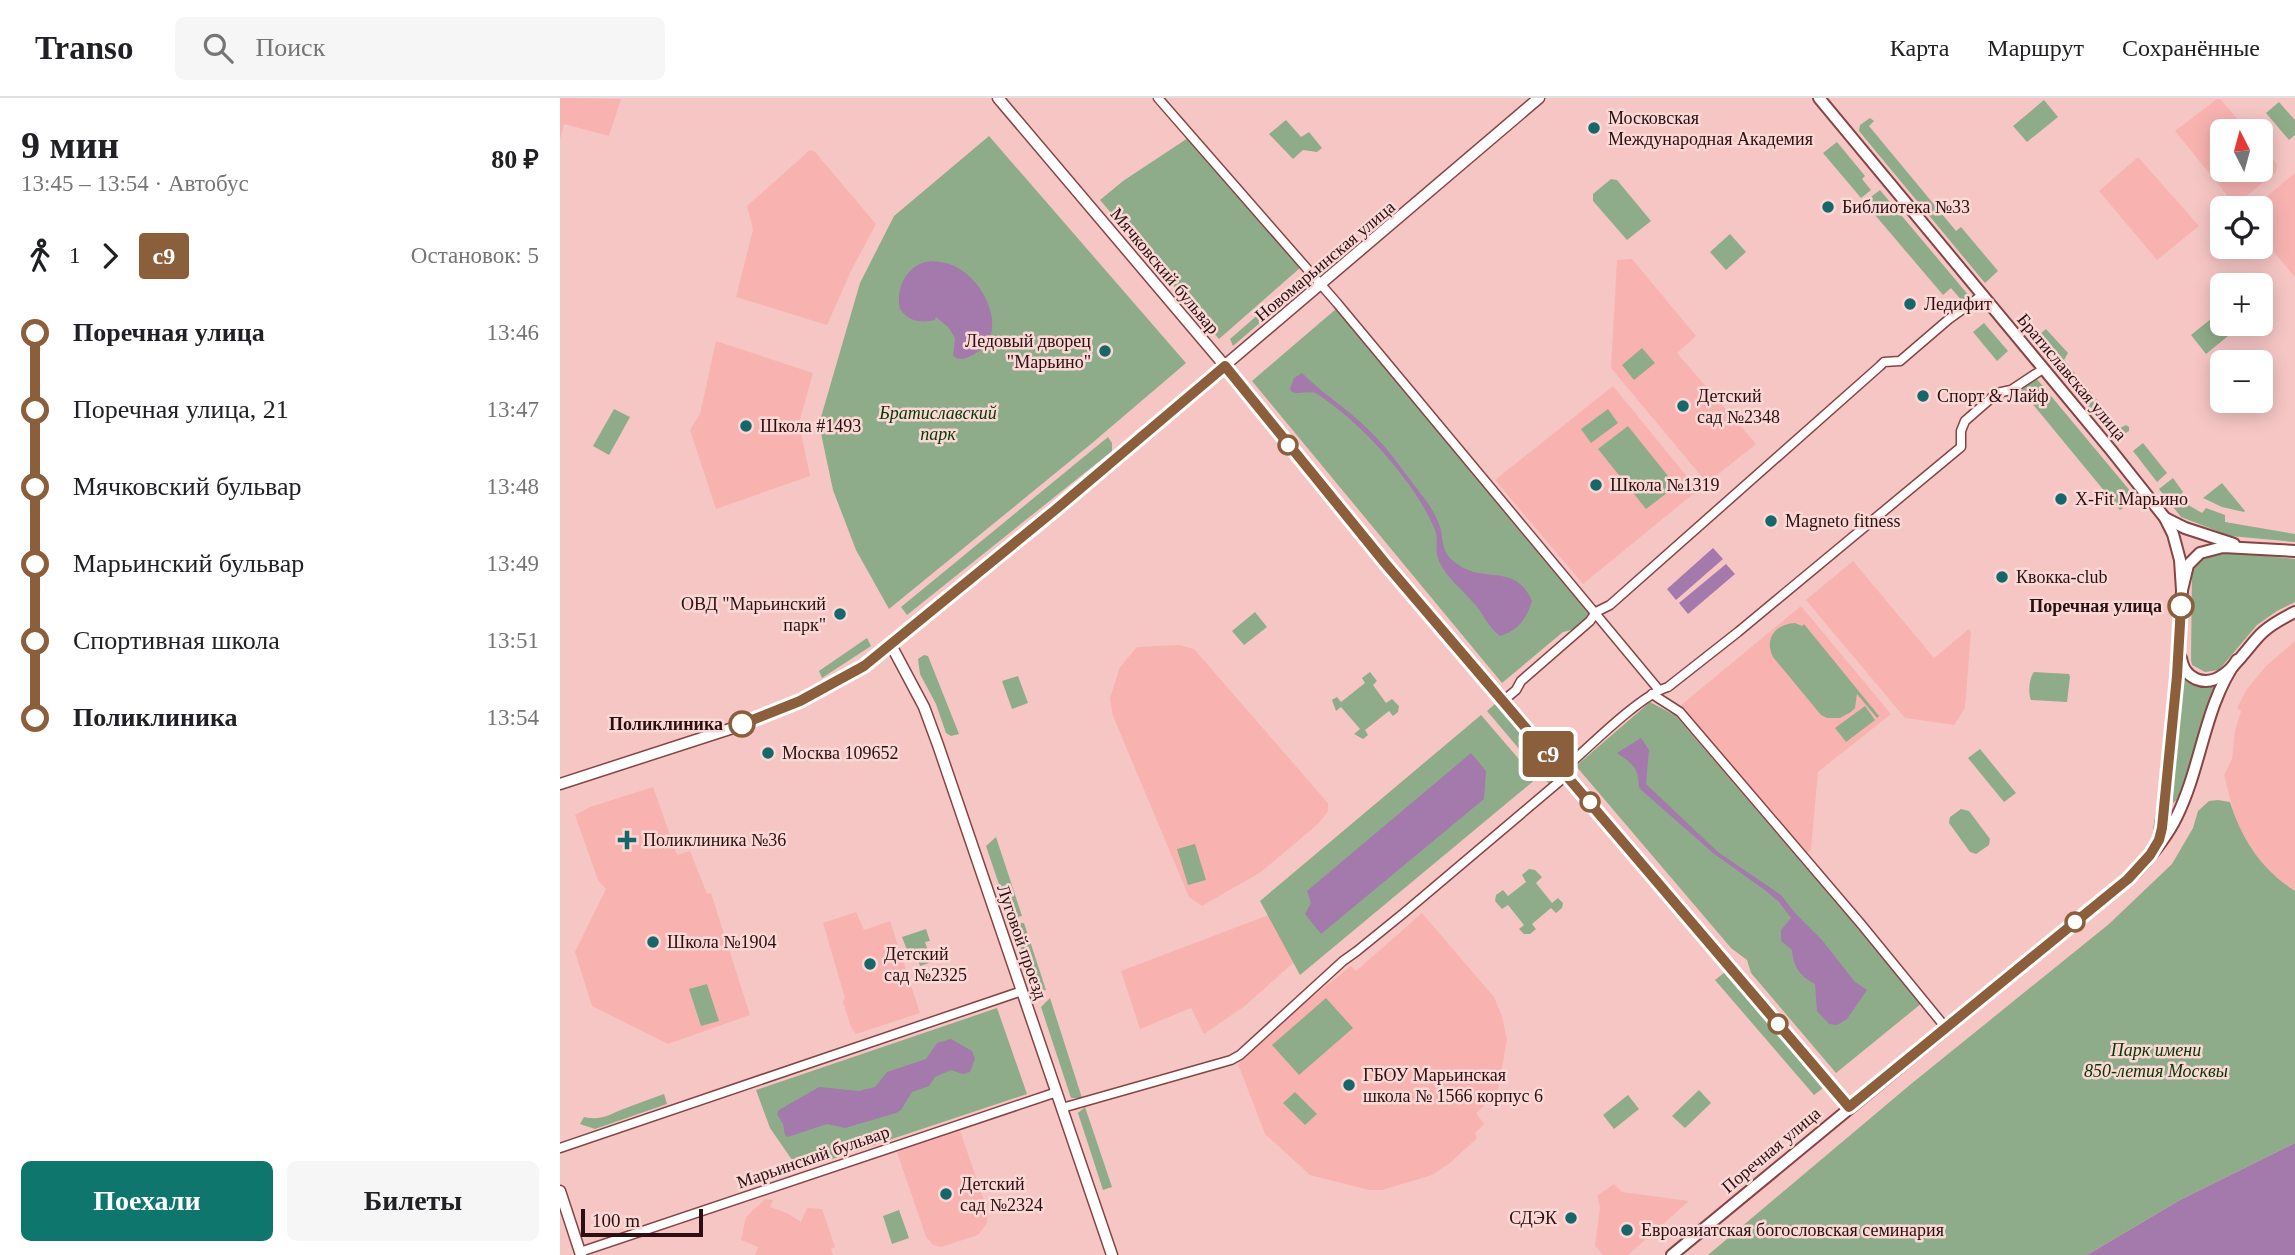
<!DOCTYPE html>
<html lang="ru">
<meta charset="utf-8">
<style>
:root{--surface:#fff;--page:#f6f6f6;--text:#202124;--muted:#757577;--line:#e0e0e0;--accent:#0f766e}
body{margin:0;font-family:Georgia,serif;background:var(--page);color:var(--text);height:100vh;display:flex;flex-direction:column;font-size:26px;white-space:nowrap}
*{box-sizing:border-box;margin:0}
p{font-size:23px;color:var(--muted)}
.icon{flex:none;width:38px;height:38px;fill:none;stroke:currentColor;stroke-width:2;stroke-linecap:round;stroke-linejoin:round}
.map{position:relative;flex:1;overflow:hidden}
.side{display:flex;flex-direction:column;background:var(--surface);width:560px}
.side>*{flex:none}
.badge{padding:0 14px;border-radius:5px;font-size:24px;line-height:46px}
.needle{width:46px;rotate:354deg}
.tools{position:absolute;left:1650px;top:21px;display:grid;gap:14px}
.tools a{display:grid;place-items:center;width:63px;height:63px;border-radius:10px;background:var(--surface);box-shadow:0 4px 18px #0003;font-size:35px}
.scale{position:absolute;left:21px;bottom:18px;width:122px;box-sizing:border-box;padding-left:7px;border:4px solid #2c1011;border-top:0;font-size:19px;line-height:24px;white-space:nowrap;color:#2c1011;-webkit-text-stroke:5px #f9d8d6;paint-order:stroke}
.map>.badge{position:absolute;translate:-50% -50%;box-shadow:0 0 0 4px #fff}
.legs{display:flex;align-items:center;gap:10px;height:77px;padding:0 21px;font-size:23px}
.legs p{margin-inline-start:auto}
.head{display:flex;align-items:center;justify-content:space-between;height:119px;padding:0 21px}
h1{font-size:38px;font-weight:700;line-height:52px}
.primary-button{display:flex;gap:14px;margin-top:auto;padding:14px 21px}
.primary-button a{flex:1;height:80px;border-radius:10px;background:var(--accent);color:#fff;font-size:28px;font-weight:700;line-height:80px;text-align:center}
.primary-button a+a{background:var(--page);color:var(--text)}
ul{padding:0 21px;list-style:none}
li{display:flex;align-items:center;gap:24px;height:77px;font-size:26px}
li i{display:grid;place-items:center;width:10px;height:100%;margin:0 9px;background:currentColor}
li i::after{content:'';width:18px;height:18px;margin:-9px;border:5px solid;border-radius:50%;background:var(--surface)}
li p{margin-inline-start:auto}
li:first-child i{background:linear-gradient(#0000 50%,currentColor 0)}
li:last-child i{background:linear-gradient(currentColor 50%,#0000 0)}
header{display:flex;align-items:center;gap:42px;box-sizing:border-box;height:98px;padding:0 35px;background:var(--surface);border-bottom:2px solid var(--line)}
header strong{font-size:33px}
nav{display:flex;gap:38px;margin-inline-start:auto;font-size:24px}
.search{width:490px;height:63px;background:var(--page);display:flex;align-items:center;gap:18px;box-sizing:border-box;padding:0 24px;border-radius:10px;color:var(--muted);font-size:26px}
main{display:flex;flex:1;min-height:0}
.map>svg:first-child{display:block}
.built{fill:#f8b3b1}
.green{fill:#8fac8a}
.water{fill:#a47aac}
.lines{fill:none;stroke-linecap:round;stroke-linejoin:round}
.minor-casing{stroke:#864444;stroke-width:11}
.tertiary-casing{stroke:#864444;stroke-width:13}
.secondary-casing{stroke:#864444;stroke-width:14}
.minor{stroke:#fff;stroke-width:8}
.tertiary{stroke:#fff;stroke-width:10}
.secondary{stroke:#fff;stroke-width:10}
.line-1-casing{stroke:#fff;stroke-width:16}
.line-1{stroke:#8b5e3c;stroke-width:10}
.poi-dot{fill:#17666a;stroke:#f9d8d6;stroke-width:2.5}
.stop-1-dot{fill:#fff;stroke:#8b5e3c;stroke-width:3.5}
.labels{text-anchor:middle;stroke-width:5;stroke-linejoin:round;paint-order:stroke}
.poi-label{font-size:18px;fill:#2c1011;stroke:#f9d8d6;text-anchor:start}
.street-label{font-size:18px;fill:#2c1011;stroke:#f9d8d6}
.park-label{font-size:18px;font-style:italic;fill:#073601;stroke:#f9d8d6}
.stop-label{font-size:18px;font-weight:bold;fill:#2c1011;stroke:#f9d8d6;text-anchor:end}
</style>
<header>
<strong>Transo</strong>
<div class="search"><svg class="icon" aria-label="search" viewBox="0 0 24 24"><circle cx="10" cy="10" r="6"/><path d="M15 15l6 6"/></svg>Поиск</div>
<nav><a>Карта</a><a>Маршрут</a><a>Сохранённые</a></nav>
</header>
<main>
<section class="side">
<div class="head"><div><h1>9 мин</h1><p>13:45 – 13:54 · Автобус</p></div><b>80 ₽</b></div>
<div class="legs"><svg class="icon" aria-label="walk" viewBox="0 0 24 24"><circle cx="13" cy="4" r="2"/><path d="M13 8l-2 6 4 7M11 14l-3 7M7 12l3-4h3l4 4"/></svg>1<svg class="icon" aria-label="forward" viewBox="0 0 24 24"><path d="M9 5l7 7-7 7"/></svg><b class="badge" style="background:#8b5e3c;color:#fff">с9</b><p>Остановок: 5</p></div>
<ul>
<li><i style="color:#8b5e3c"></i><b>Поречная улица</b><p>13:46</p></li>
<li><i style="color:#8b5e3c"></i><span>Поречная улица, 21</span><p>13:47</p></li>
<li><i style="color:#8b5e3c"></i><span>Мячковский бульвар</span><p>13:48</p></li>
<li><i style="color:#8b5e3c"></i><span>Марьинский бульвар</span><p>13:49</p></li>
<li><i style="color:#8b5e3c"></i><span>Спортивная школа</span><p>13:51</p></li>
<li><i style="color:#8b5e3c"></i><b>Поликлиника</b><p>13:54</p></li>
</ul>
<div class="primary-button"><a>Поехали</a><a>Билеты</a></div>
</section>
<div class="map">
<svg width="1735" height="1157" viewBox="0 0 1735 1157">
<rect width="100%" height="100%" fill="#f6c6c4"/>
<g class="built">
<polygon points="0,0 61,1 49,38 4,26 0,41"/>
<polygon points="1657,1 1660,1 1688,33 1662,33 1662,72 1701,72 1701,48 1717,66 1716,74 1675,107 1615,33"/>
<polygon points="250,52 255,54 316,126 292,171 267,227 176,199 193,132 187,108"/>
<polygon points="1578,59 1639,128 1597,162 1539,93"/>
<polygon points="1735,75 1735,179 1701,139 1701,110 1693,110"/>
<polygon points="1072,161 1136,238 1117,255 1196,346 1147,385 1051,270 1057,162"/>
<polygon points="156,243 253,275 239,325 250,378 156,411 130,332 140,316"/>
<polygon points="1053,288 1138,392 1023,486 935,382"/>
<polygon points="1293,463 1374,560 1409,531 1411,534 1405,610 1394,627 1345,620 1246,502"/>
<polygon points="1241,508 1331,616 1258,674 1251,752 1244,757 1120,608"/>
<polygon points="1735,543 1735,793 1721,784 1698,762 1687,745 1677,727 1664,677 1672,661 1675,633 1681,613 1677,610 1687,591 1706,568"/>
<polygon points="619,547 634,551 768,705 768,713 759,725 701,774 642,808 629,799 553,618 550,600 560,569 577,549"/>
<polygon points="93,689 117,757 130,753 147,796 151,795 190,917 108,946 32,908 15,854 46,791 38,782 15,717 30,709"/>
<polygon points="296,814 304,832 330,823 360,915 296,936 291,929 283,904 285,900 263,825"/>
<polygon points="862,815 934,899 942,918 947,942 937,996 916,1015 924,1026 915,1035 917,1040 890,1065 872,1077 822,1092 809,1092 750,1077 705,1036 678,966 746,904 791,868 796,873"/>
<polygon points="711,816 734,864 685,908 644,936 631,910 580,931 561,873"/>
<polygon points="400,1033 428,1114 427,1125 418,1137 381,1149 373,1147 366,1139 337,1054"/>
<polygon points="1054,1086 1062,1094 1129,1103 1068,1157 1043,1157 1035,1148 1040,1109 1037,1098"/>
<polygon points="205,1101 213,1102 210,1109 227,1115 241,1124 247,1110 262,1111 275,1149 271,1151 273,1157 195,1157 198,1149 181,1142 186,1119"/>
</g>
<g class="green">
<polygon points="1484,2 1498,19 1467,44 1453,28"/>
<polygon points="1719,4 1735,22 1735,37 1729,42 1706,15"/>
<polygon points="1310,20 1314,23 1309,28 1396,133 1401,129 1438,173 1425,185 1299,33 1300,27"/>
<polygon points="726,22 741,39 749,34 762,50 757,54 743,52 733,61 709,36"/>
<polygon points="429,38 626,265 531,346 329,511 296,452 273,392 259,326 300,185 334,118"/>
<polygon points="628,40 740,170 659,241 540,102 563,83"/>
<polygon points="1277,44 1305,78 1302,81 1311,92 1301,100 1263,55"/>
<polygon points="1051,81 1057,82 1091,123 1067,142 1033,103 1033,96"/>
<polygon points="1320,92 1410,199 1404,205 1391,190 1383,197 1304,104"/>
<polygon points="1170,136 1186,154 1166,172 1150,154"/>
<polygon points="746,175 748,182 745,186 673,248 670,241"/>
<path d="M776,211L1031,514C1026,526 1015,532 1003,534L942,585L692,283Z"/>
<polygon points="1662,212 1662,226 1676,226 1679,229 1646,256 1631,237"/>
<polygon points="1424,225 1448,253 1437,263 1413,234"/>
<polygon points="1471,225 1480,236 1486,231 1508,255 1504,262 1560,330 1566,327 1569,329 1569,333 1556,341 1464,234 1466,229"/>
<polygon points="1082,250 1095,265 1074,282 1062,267"/>
<polygon points="1476,280 1576,400 1560,412 1461,292"/>
<polygon points="54,311 70,319 49,357 33,348"/>
<polygon points="1048,311 1058,325 1031,345 1021,331"/>
<polygon points="1068,328 1116,388 1086,411 1038,351"/>
<polygon points="548,339 552,345 552,353 347,517 341,509"/>
<polygon points="1583,345 1607,375 1597,384 1573,353"/>
<polygon points="1613,380 1623,394 1619,398 1630,408 1642,415 1646,410 1665,417 1665,424 1735,436 1735,444 1670,438 1621,419 1599,391"/>
<polygon points="1662,385 1685,413 1684,414 1662,409 1643,400"/>
<polygon points="1668,454 1735,461 1735,504 1717,513 1697,527 1659,572 1645,574 1632,567 1631,562 1632,472 1642,459"/>
<polygon points="695,514 707,529 684,547 672,533"/>
<path d="M1235,525L1242,528L1244,526L1319,618L1317,620L1297,596L1295,610L1291,614L1280,620H1267L1261,617L1213,559C1204,541 1215,526 1235,525Z"/>
<polygon points="307,540 311,548 262,580 259,573"/>
<polygon points="364,557 368,558 399,636 391,638 386,635 376,606 360,576 358,561"/>
<polygon points="810,574 817,583 813,587 826,605 832,601 839,608 838,614 833,618 829,613 805,632 808,637 803,641 794,636 800,631 781,609 776,613 772,602 777,599 781,604 805,585 802,580"/>
<path d="M1474,574L1509,576L1510,579L1507,604L1471,602C1468,595 1469,580 1474,574Z"/>
<polygon points="458,578 468,605 452,611 442,583"/>
<polygon points="1624,579 1637,587 1656,588 1618,701 1613,705 1613,679"/>
<polygon points="1090,604 1116,618 1362,905 1276,975 1191,875 1187,862 1171,850 1016,668"/>
<polygon points="936,605 995,674 993,682 989,686 927,613"/>
<polygon points="1305,608 1315,622 1286,644 1275,630"/>
<polygon points="921,617 976,681 740,877 700,803"/>
<polygon points="1420,651 1456,695 1444,704 1408,660"/>
<path d="M1658,702L1670,704C1682,742 1701,771 1735,793V1045L1620,1102L1527,1157H1148L1351,986L1549,826L1612,766L1633,730L1638,713L1649,703Z"/>
<polygon points="1401,711 1409,713 1430,741 1429,747 1416,756 1410,754 1389,725 1390,719"/>
<polygon points="436,739 462,818 452,820 449,816 426,748"/>
<polygon points="635,746 646,782 628,787 617,751"/>
<polygon points="969,771 975,772 982,779 976,785 992,805 998,800 1003,805 1002,810 996,815 991,810 972,826 976,831 970,836 964,836 959,831 964,827 948,807 942,811 935,803 936,797 943,792 948,798 966,784 962,777"/>
<polygon points="460,825 464,825 486,892 475,893 454,830"/>
<polygon points="366,831 370,843 365,844 372,864 360,868 354,850 347,852 342,839"/>
<polygon points="1165,874 1263,990 1254,997 1155,882"/>
<polygon points="147,886 159,923 141,928 129,891"/>
<polygon points="490,900 522,1000 511,1000 481,909"/>
<polygon points="766,900 793,930 739,977 712,947"/>
<polygon points="437,910 467,996 239,1072 210,1030 196,992"/>
<polygon points="1139,992 1151,1005 1125,1030 1112,1018"/>
<polygon points="735,994 757,1016 745,1027 723,1005"/>
<path d="M104,996L107,1006L35,1031L20,1026L24,1019C42,1023 50,1016 66,1010C78,1005 91,1001 104,996Z"/>
<polygon points="1068,997 1079,1011 1054,1031 1043,1017"/>
<polygon points="525,1009 552,1089 543,1092 518,1015"/>
<polygon points="339,1112 349,1140 332,1146 323,1118"/>
</g>
<g class="water">
<path d="M371,163C381,164 390,165 398,170C426,185 451,238 413,257C405,261 400,263 393,258L395,240L389,230L376,219L375,222C361,225 349,224 340,211C335,189 348,165 371,163Z"/>
<path d="M742,275C762,295 786,310 807,330C828,350 844,374 861,396C869,406 876,417 880,429C884,442 881,452 892,462C922,489 954,462 972,503C966,521 959,532 940,538C930,531 924,518 917,509C905,494 887,481 879,463C874,454 879,442 875,432C856,385 800,323 757,296C751,292 740,297 732,294L730,291L734,280Z"/>
<polygon points="1153,450 1163,461 1116,502 1107,491"/>
<polygon points="1166,466 1175,476 1128,516 1119,505"/>
<path d="M1081,640L1089,652L1086,686L1158,754L1221,797L1235,815L1262,842L1295,884L1307,892L1287,921L1277,927L1269,926L1257,913L1255,886C1240,878 1233,869 1232,852L1221,843V832L1231,820L1219,804L1206,793L1153,755L1079,690C1078,669 1074,667 1057,655Z"/>
<polygon points="911,655 926,673 924,701 761,836 745,816 751,805 747,793"/>
<polygon points="391,941 412,953 415,961 410,974 403,976 391,972 375,979 369,988 352,994 341,1012 336,1015 285,1030 267,1026 228,1039 225,1037 223,1026 217,1016 219,1012 259,989 299,993 315,989 327,974 366,961 377,945"/>
<polygon points="1735,1045 1735,1157 1527,1157 1620,1102"/>
</g>
<g class="lines">
<defs>
<g id="minor">
<polyline points="598,0 777,205 1099,592"/>
<polyline points="1092,596 1120,614 1301,826 1386,930"/>
<polyline points="943,603 956,592 961,583 1030,523 1036,514 1050,507 1320,268 1324,264 1340,263 1389,221 1421,198"/>
<path d="M1002,673C1027,651 1080,597 1108,589L1178,534L1401,349V333L1405,323L1437,295L1451,292L1483,271"/>
<polyline points="502,1010 671,962 680,957 783,863 797,853 845,814 1007,677"/>
<polyline points="0,1050 462,893"/>
<polyline points="20,1154 497,994"/>
</g>
<g id="tertiary">
<polyline points="438,0 665,268 840,482 1289,1009"/>
<polyline points="331,547 364,609 378,647 552,1157"/>
<polyline points="0,686 176,629 240,603 304,568 495,412 979,0"/>
<polyline points="0,1093 21,1157"/>
</g>
<g id="secondary">
<polyline points="1259,0 1551,352 1605,420 1613,436 1620,462 1622,492"/>
<polyline points="1605,420 1625,430 1674,446"/>
<path d="M1621,560C1623,570 1626,576 1636,581C1664,593 1685,550 1703,534C1712,526 1723,520 1735,514"/>
<polyline points="1599,741 1608,678 1617,578 1622,492 1628,467 1640,455 1663,449 1735,453"/>
<path d="M1112,1157L1576,774C1592,757 1607,739 1617,718C1642,667 1644,608 1677,562"/>
</g>
</defs>
<use href="#minor" class="minor-casing"/>
<use href="#tertiary" class="tertiary-casing"/>
<use href="#secondary" class="secondary-casing"/>
<use href="#minor" class="minor"/>
<use href="#tertiary" class="tertiary"/>
<use href="#secondary" class="secondary"/>
</g>
<g class="lines">
<defs>
<polyline id="line-1" points="182,626 240,603 304,568 495,412 665,268 825,465 1289,1009 1568,781 1590,757 1599,742 1602,730 1617,578 1621,508"/>
</defs>
<use href="#line-1" class="line-1-casing"/>
<use href="#line-1" class="line-1"/>
</g>
<g class="poi-dot">
<circle cx="1034" cy="30" r="7"/>
<circle cx="1268" cy="109" r="7"/>
<circle cx="1350" cy="206" r="7"/>
<circle cx="545" cy="253" r="7"/>
<circle cx="1363" cy="298" r="7"/>
<circle cx="1123" cy="308" r="7"/>
<circle cx="186" cy="328" r="7"/>
<circle cx="1036" cy="387" r="7"/>
<circle cx="1501" cy="401" r="7"/>
<circle cx="1211" cy="423" r="7"/>
<circle cx="1442" cy="479" r="7"/>
<circle cx="280" cy="516" r="7"/>
<circle cx="208" cy="655" r="7"/>
<path d="M63.5 731.5h7v7h7v7h-7v7h-7v-7h-7v-7h7z"/>
<circle cx="93" cy="844" r="7"/>
<circle cx="310" cy="866" r="7"/>
<circle cx="789" cy="987" r="7"/>
<circle cx="386" cy="1096" r="7"/>
<circle cx="1011" cy="1120" r="7"/>
<circle cx="1067" cy="1132" r="7"/>
</g>
<g class="stop-1-dot">
<circle cx="728" cy="347" r="9"/>
<circle cx="1621" cy="508" r="12"/>
<circle cx="182" cy="626" r="12"/>
<circle cx="1030" cy="704" r="9"/>
<circle cx="1515" cy="824" r="9"/>
<circle cx="1218" cy="926" r="9"/>
</g>
<g class="labels">
<g class="poi-label">
<text x="1048" y="26">Московская<tspan x="1048" dy="21">Международная Академия</tspan></text>
<text x="1282" y="115">Библиотека №33</text>
<text x="1364" y="212">Ледифит</text>
<text x="531" y="249" text-anchor="end">Ледовый дворец<tspan x="531" dy="21">"Марьино"</tspan></text>
<text x="1137" y="304">Детский<tspan x="1137" dy="21">сад №2348</tspan></text>
<text x="1377" y="304">Спорт &amp; Лайф</text>
<text x="200" y="334">Школа #1493</text>
<text x="1050" y="393">Школа №1319</text>
<text x="1515" y="407">X-Fit Марьино</text>
<text x="1225" y="429">Magneto fitness</text>
<text x="1456" y="485">Квокка-club</text>
<text x="266" y="512" text-anchor="end">ОВД "Марьинский<tspan x="266" dy="21">парк"</tspan></text>
<text x="222" y="661">Москва 109652</text>
<text x="83" y="748">Поликлиника №36</text>
<text x="107" y="850">Школа №1904</text>
<text x="324" y="862">Детский<tspan x="324" dy="21">сад №2325</tspan></text>
<text x="803" y="983">ГБОУ Марьинская<tspan x="803" dy="21">школа № 1566 корпус 6</tspan></text>
<text x="400" y="1092">Детский<tspan x="400" dy="21">сад №2324</tspan></text>
<text x="997" y="1126" text-anchor="end">СДЭК</text>
<text x="1081" y="1138">Евроазиатская богословская семинария</text>
</g>
<g class="street-label">
<text transform="translate(765 163) rotate(-40)" y="6">Новомарьинская улица</text>
<text transform="translate(605 173) rotate(50)" y="6">Мячковский бульвар</text>
<text transform="translate(1512 279) rotate(50)" y="6">Братиславская улица</text>
<text transform="translate(462 844) rotate(71)" y="6">Луговой проезд</text>
<text transform="translate(1211 1052) rotate(-40)" y="6">Поречная улица</text>
<text transform="translate(253 1059) rotate(-19)" y="6">Марьинский бульвар</text>
</g>
<g class="park-label">
<text x="378" y="321">Братиславский<tspan x="378" dy="21">парк</tspan></text>
<text x="1596" y="958">Парк имени<tspan x="1596" dy="21">850-летия Москвы</tspan></text>
</g>
<g class="stop-label">
<text x="1602" y="514">Поречная улица</text>
<text x="163" y="632">Поликлиника</text>
</g>
</g>
</svg>
<div class="tools">
<a><svg class="needle" viewBox="-14 -14 28 28"><path d="M0-13l5 13h-10z" fill="#e53935"/><path d="M0 13l5-13h-10z" fill="#757577"/></svg></a>
<a><svg class="icon" aria-label="locate" viewBox="0 0 24 24"><circle cx="12" cy="12" r="6"/><path d="M12 2v4M12 18v4M2 12h4M18 12h4"/></svg></a>
<a>+</a>
<a>−</a>
</div>
<div class="scale">100 m</div>
<b class="badge" style="left:988px;top:656px;background:#8b5e3c;color:#fff">с9</b>
</div>
</main>
